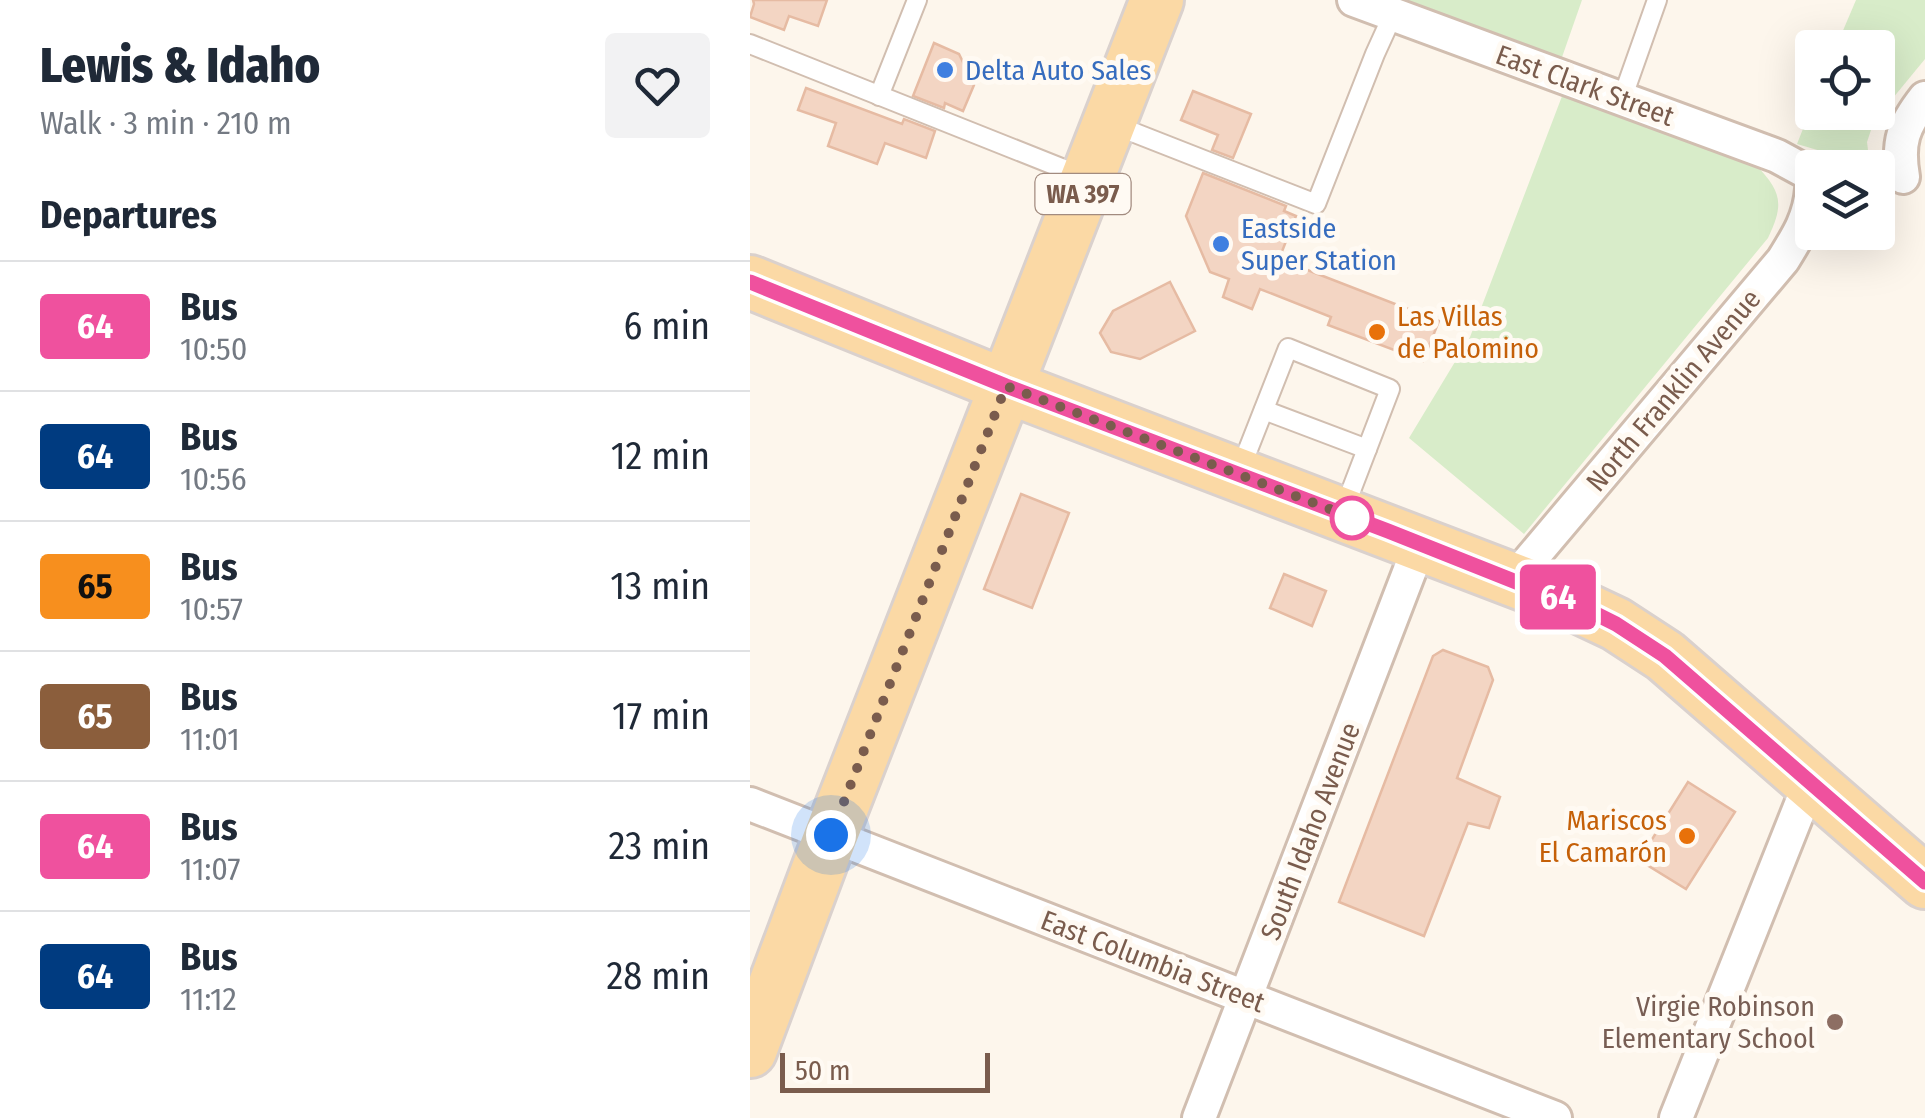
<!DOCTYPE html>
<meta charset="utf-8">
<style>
:root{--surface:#fff;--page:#f2f2f3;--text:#1f2937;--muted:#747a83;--line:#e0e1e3}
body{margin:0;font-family:"Fira Sans Condensed",sans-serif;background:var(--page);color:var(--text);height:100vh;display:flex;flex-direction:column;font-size:38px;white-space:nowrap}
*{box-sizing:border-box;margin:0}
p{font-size:32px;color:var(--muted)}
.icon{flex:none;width:55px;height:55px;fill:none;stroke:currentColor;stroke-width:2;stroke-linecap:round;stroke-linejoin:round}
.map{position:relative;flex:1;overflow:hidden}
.side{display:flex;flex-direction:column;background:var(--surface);width:750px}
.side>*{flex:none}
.badge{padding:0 20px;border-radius:8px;font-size:35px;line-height:65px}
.fabs{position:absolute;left:1045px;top:30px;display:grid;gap:20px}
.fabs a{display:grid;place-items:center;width:100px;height:100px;border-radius:10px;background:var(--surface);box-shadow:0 10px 40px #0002;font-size:50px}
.scale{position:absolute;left:30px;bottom:25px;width:210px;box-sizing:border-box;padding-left:10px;border:5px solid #7a5c4d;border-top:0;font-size:28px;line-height:35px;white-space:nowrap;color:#7a5c4d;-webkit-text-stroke:8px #fffaf3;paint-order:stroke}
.you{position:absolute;width:50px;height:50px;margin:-25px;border:8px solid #fff;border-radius:50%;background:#1a73e8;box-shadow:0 0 0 15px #1a73e833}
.map>.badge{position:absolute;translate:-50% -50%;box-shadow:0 0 0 5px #fff}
h2{padding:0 40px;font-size:38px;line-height:90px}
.round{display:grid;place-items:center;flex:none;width:105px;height:105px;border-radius:10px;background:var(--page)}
.overview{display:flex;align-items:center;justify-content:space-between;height:170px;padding:0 40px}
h1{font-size:48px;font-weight:800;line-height:75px}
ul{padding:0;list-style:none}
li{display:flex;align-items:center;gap:30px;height:130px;padding:0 40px;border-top:2px solid var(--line)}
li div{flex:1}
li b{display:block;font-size:38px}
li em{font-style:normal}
li .badge{min-width:110px;font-weight:700;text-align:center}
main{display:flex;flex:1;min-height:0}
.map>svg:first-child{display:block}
.green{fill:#d8ecc9}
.building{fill:#f3d5c3;stroke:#e6bba3;stroke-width:2.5}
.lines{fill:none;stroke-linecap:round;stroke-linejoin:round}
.lane-casing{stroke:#d1beb0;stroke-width:22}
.street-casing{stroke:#d1beb0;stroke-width:38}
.primary-casing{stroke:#dad1cd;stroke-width:58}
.lane{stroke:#fff;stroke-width:18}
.street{stroke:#fff;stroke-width:32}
.primary{stroke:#fbd9a5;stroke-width:52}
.line-casing{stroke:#fff;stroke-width:22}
.line{stroke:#ef519e;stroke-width:15}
.walk{stroke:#7a5c4d;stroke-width:10;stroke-dasharray:0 18}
.shop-dot{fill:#3f7fe0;stroke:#fffaf3;stroke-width:4}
.food-dot{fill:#e8710a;stroke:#fffaf3;stroke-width:4}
.stop-dot{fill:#fff;stroke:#ef519e;stroke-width:5}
.education-dot{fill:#8d6e63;stroke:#fffaf3;stroke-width:4}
.labels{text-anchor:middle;stroke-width:10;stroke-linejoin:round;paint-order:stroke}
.shield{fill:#fffaf3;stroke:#a28b7f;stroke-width:2.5}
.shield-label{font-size:25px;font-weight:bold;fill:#7a5c4d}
.shop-label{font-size:28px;fill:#366cbe;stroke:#fffaf3;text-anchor:start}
.street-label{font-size:28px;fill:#7a5c4d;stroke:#fffaf3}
.food-label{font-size:28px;fill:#c56008;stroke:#fffaf3;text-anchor:start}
.education-label{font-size:28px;fill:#785e54;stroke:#fffaf3;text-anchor:end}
</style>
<main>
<section class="side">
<div class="overview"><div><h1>Lewis &amp; Idaho</h1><p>Walk · 3 min · 210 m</p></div><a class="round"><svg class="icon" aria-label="heart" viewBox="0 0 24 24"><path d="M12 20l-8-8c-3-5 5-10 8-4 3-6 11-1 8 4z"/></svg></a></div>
<h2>Departures</h2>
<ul>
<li><span class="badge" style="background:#ef519e;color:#fff">64</span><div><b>Bus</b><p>10:50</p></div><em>6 min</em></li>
<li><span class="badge" style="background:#003b80;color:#fff">64</span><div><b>Bus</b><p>10:56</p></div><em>12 min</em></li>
<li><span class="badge" style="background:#f78f1e;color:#111">65</span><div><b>Bus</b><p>10:57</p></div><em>13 min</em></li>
<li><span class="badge" style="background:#8b5e3c;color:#fff">65</span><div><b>Bus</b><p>11:01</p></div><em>17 min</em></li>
<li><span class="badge" style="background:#ef519e;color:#fff">64</span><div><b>Bus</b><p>11:07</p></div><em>23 min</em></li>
<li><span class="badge" style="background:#003b80;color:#fff">64</span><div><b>Bus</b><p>11:12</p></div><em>28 min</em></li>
</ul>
</section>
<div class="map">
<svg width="1175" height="1118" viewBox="0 0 1175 1118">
<rect width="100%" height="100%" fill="#fdf6ec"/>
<g class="green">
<polygon points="651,0 832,0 811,60"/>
<polygon points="1106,0 1175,0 1175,59 1124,121 1117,142 1119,158 1091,157 1047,144 1062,106 1062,112 1128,112 1128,48 1086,47"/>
<path d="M814,91L1005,164C1031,191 1035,203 1018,238L774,534L659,438L720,337Z"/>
</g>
<g class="building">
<polygon points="3,0 77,0 68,26 39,16 34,30 0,17 4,4"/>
<polygon points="184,43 209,54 224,85 213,111 195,103 194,108 163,96"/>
<polygon points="56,88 152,124 154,119 185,131 176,158 135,143 127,164 78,146 86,123 48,110"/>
<polygon points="443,91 501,114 483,158 462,150 468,135 431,120"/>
<polygon points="453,173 536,206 534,211 546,216 529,259 689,321 673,361 578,325 581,317 510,289 502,309 473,297 479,279 460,272 436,216"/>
<polygon points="420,282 445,331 390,359 361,352 350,333 363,311"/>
<polygon points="271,494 319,513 282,608 234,589"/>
<polygon points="534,574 576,591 562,626 520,608"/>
<polygon points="693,650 738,667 743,680 707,778 750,797 739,828 718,823 674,936 589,902 683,656"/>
<polygon points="938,782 985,812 936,889 889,860"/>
</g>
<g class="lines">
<defs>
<g id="lane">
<polyline points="0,44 334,177"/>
<polyline points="129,96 167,0"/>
<polyline points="872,99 907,0"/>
<polyline points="362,124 566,204 625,54 645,10"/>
<polyline points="514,410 617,449"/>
<polyline points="490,470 538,348 640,389 594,509"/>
</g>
<g id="street">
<polyline points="604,0 1027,156 1062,175"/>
<path d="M1153,177C1147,142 1153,126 1175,98"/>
<path d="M763,580L1033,260C1048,236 1060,217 1062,189"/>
<polyline points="0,804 805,1118"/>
<polyline points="449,1118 670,544"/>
<polyline points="926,1118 1060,782"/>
</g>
<g id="primary">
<polyline points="0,282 256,386 813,599 866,624 915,656 1175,882"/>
<polyline points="0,1051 81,835 407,0"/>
</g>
</defs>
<use href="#lane" class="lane-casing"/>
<use href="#street" class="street-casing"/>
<use href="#primary" class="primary-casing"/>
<use href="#lane" class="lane"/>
<use href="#street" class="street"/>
<use href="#primary" class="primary"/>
</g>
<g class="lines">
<defs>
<polyline id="line" points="0,282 256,386 638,531 844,613 866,624 915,656 1175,882"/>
</defs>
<use href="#line" class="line-casing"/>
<use href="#line" class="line"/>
<polyline class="walk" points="81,835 256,386 606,519 602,518"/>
</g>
<g class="shop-dot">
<circle cx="195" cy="70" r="10"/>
<circle cx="471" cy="244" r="10"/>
</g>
<g class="food-dot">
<circle cx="627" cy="332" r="10"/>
<circle cx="937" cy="836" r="10"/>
</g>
<circle class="stop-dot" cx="602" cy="518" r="20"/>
<circle class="education-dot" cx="1085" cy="1022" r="10"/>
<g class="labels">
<rect class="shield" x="285.5" y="174" width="95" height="40" rx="8"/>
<g class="shield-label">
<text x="333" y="203">WA 397</text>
</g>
<g class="shop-label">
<text x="215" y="80">Delta Auto Sales</text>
<text x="491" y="238">Eastside<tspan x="491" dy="32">Super Station</tspan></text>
</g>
<g class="street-label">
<text transform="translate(835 85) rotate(20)" y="10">East Clark Street</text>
<text transform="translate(923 390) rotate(-50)" y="10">North Franklin Avenue</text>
<text transform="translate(560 831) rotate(-69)" y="10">South Idaho Avenue</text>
<text transform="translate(403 961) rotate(21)" y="10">East Columbia Street</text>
</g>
<g class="food-label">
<text x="647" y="326">Las Villas<tspan x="647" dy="32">de Palomino</tspan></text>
<text x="917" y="830" text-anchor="end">Mariscos<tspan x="917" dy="32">El Camarón</tspan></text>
</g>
<g class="education-label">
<text x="1065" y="1016">Virgie Robinson<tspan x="1065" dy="32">Elementary School</tspan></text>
</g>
</g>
</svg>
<div class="fabs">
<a><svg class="icon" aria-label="locate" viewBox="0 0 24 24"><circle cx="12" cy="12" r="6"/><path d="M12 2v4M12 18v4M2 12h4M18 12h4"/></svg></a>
<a><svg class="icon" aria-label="layers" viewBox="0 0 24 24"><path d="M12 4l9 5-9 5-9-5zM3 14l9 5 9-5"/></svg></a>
</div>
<div class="scale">50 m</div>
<div class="you" style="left:81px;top:835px"></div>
<b class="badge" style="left:808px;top:597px;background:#ef519e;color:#fff">64</b>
</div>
</main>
